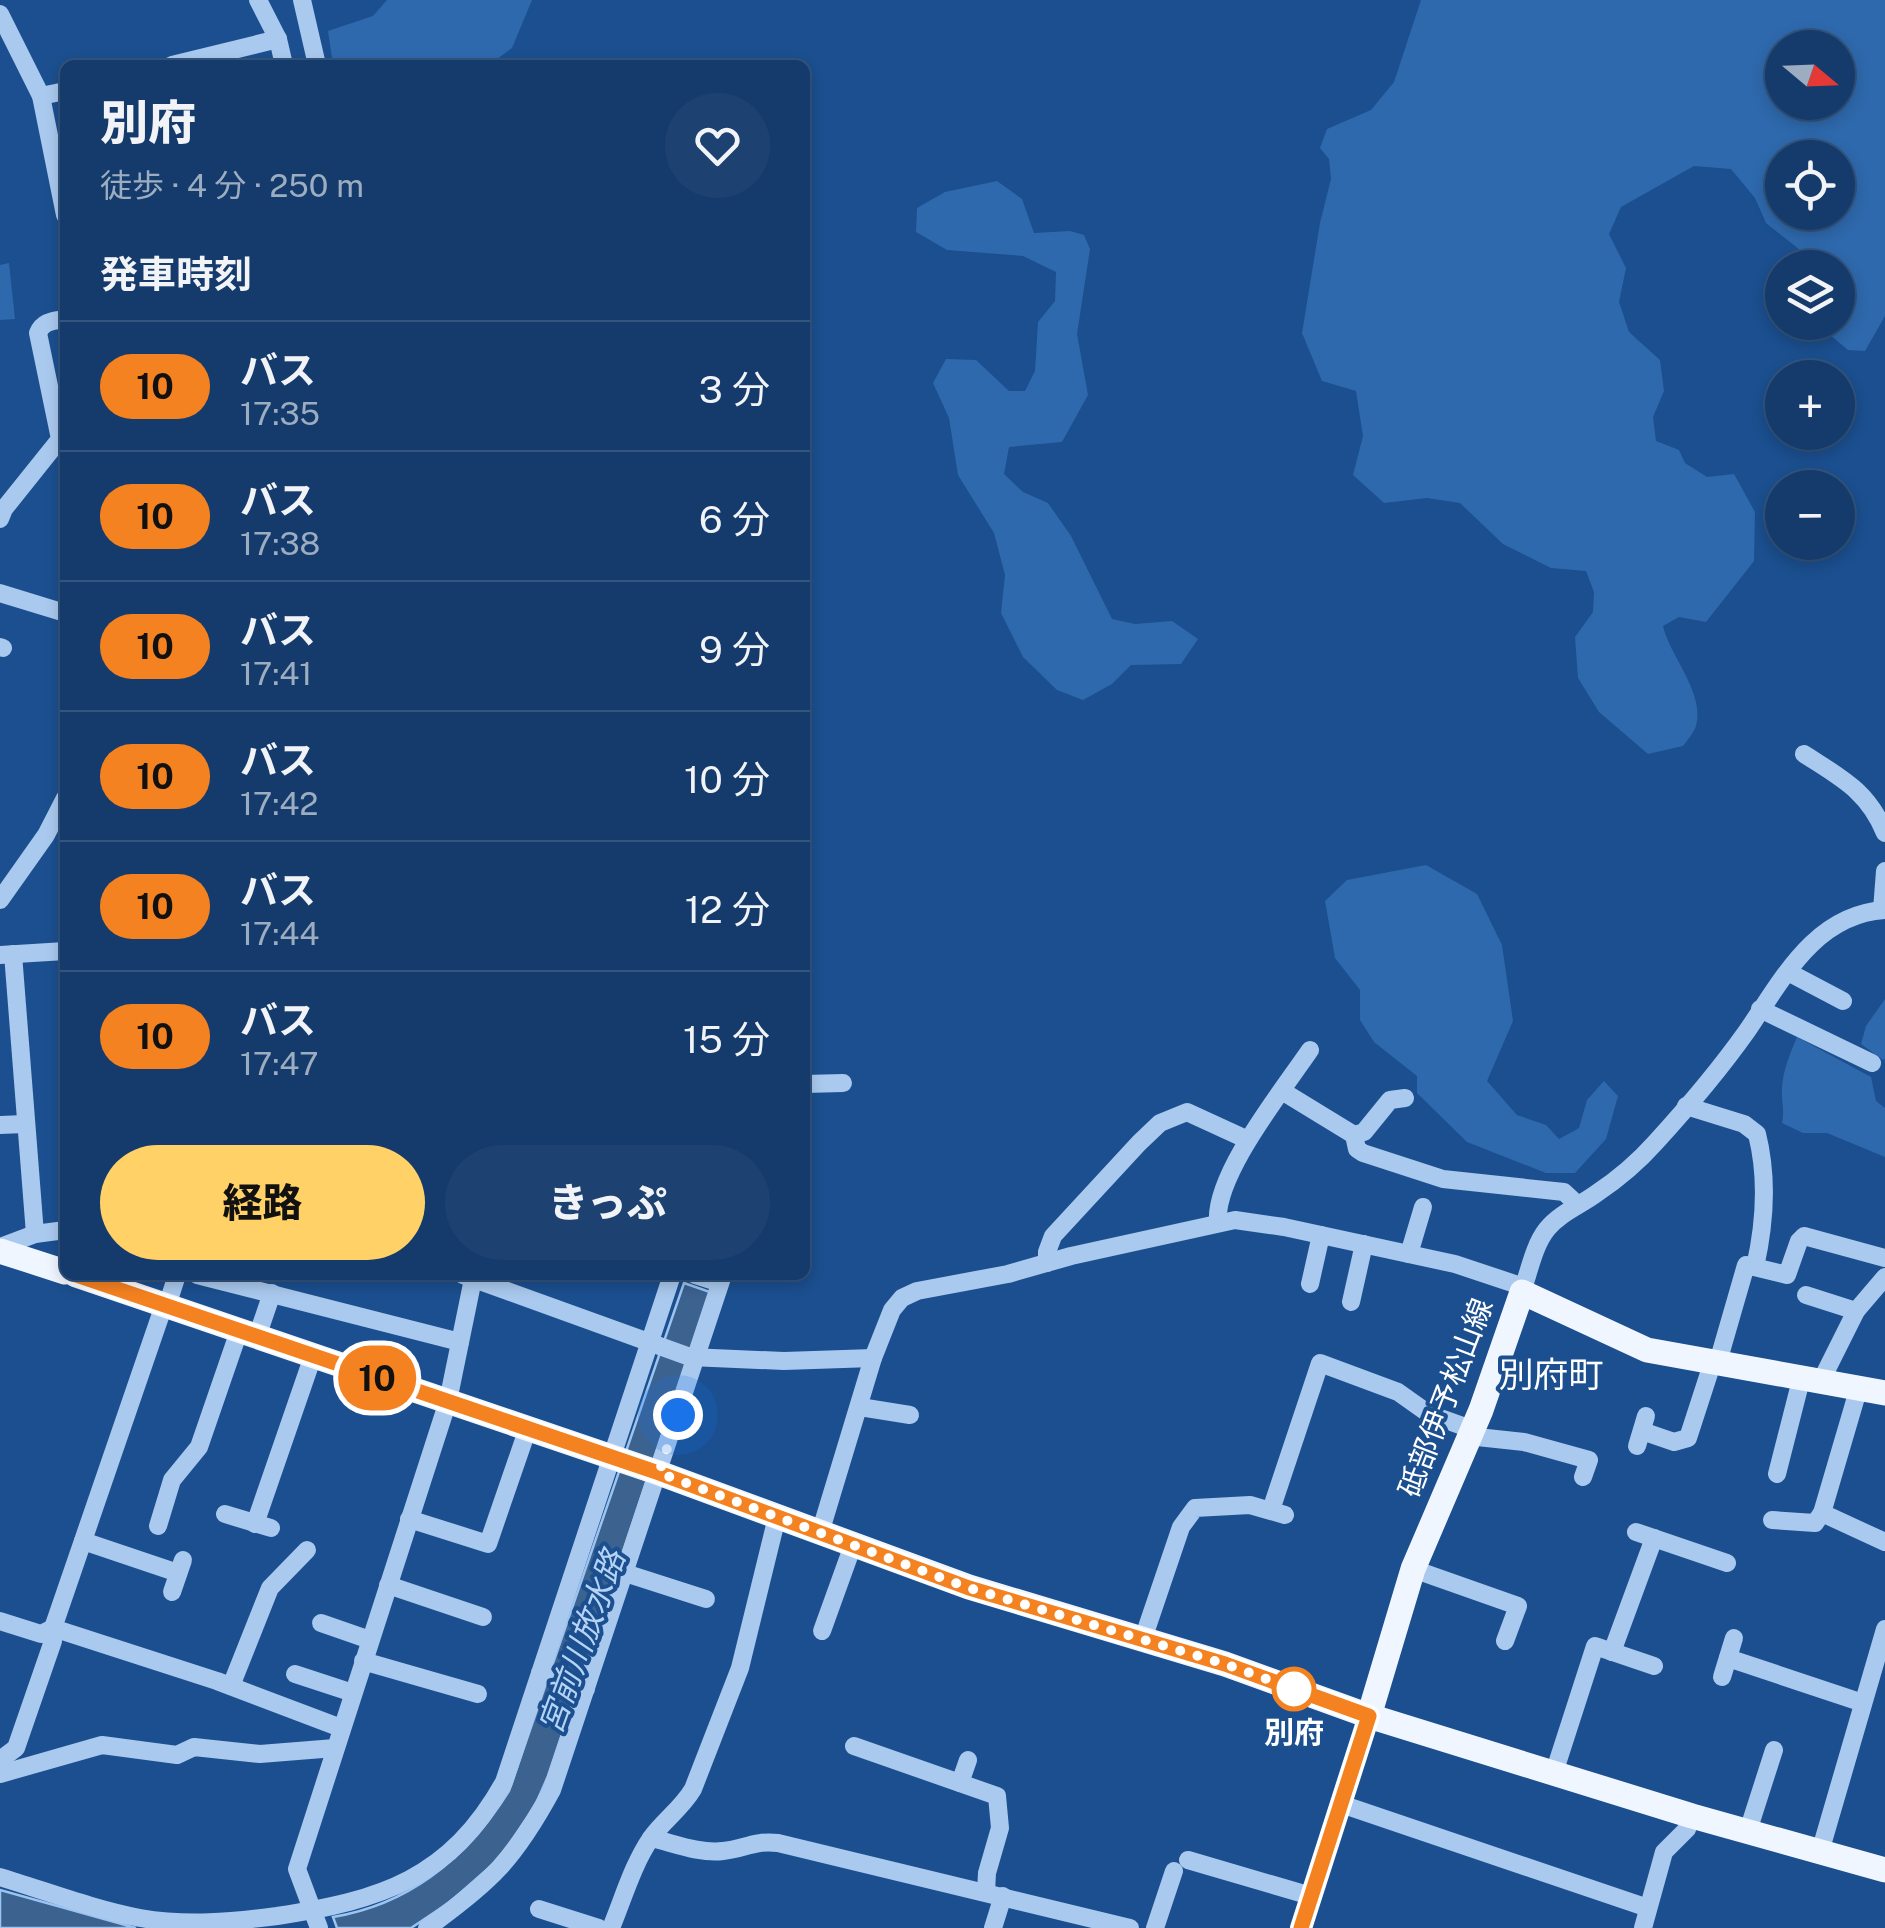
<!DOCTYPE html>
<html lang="ja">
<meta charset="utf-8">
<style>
:root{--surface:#143b6b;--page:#1d4271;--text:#f1f3f6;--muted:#9dadc1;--line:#33557e;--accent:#ffd166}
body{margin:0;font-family:"Public Sans","Noto Sans JP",sans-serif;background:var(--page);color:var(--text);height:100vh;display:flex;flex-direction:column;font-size:38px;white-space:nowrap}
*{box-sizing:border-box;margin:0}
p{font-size:32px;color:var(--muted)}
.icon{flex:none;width:55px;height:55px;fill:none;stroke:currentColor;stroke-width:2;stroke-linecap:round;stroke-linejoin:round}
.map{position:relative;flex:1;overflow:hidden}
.sheet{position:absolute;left:60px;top:60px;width:750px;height:1220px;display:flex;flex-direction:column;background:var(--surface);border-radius:15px;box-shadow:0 5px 15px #0003,0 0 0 2px var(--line)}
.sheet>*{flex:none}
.badge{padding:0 20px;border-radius:32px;font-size:35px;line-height:65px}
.needle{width:65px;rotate:109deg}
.tools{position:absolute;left:1765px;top:30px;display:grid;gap:20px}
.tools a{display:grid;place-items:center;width:90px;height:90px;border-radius:50%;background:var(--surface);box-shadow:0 5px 15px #0003,0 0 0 2px var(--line);font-size:50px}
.you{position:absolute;width:50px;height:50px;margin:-25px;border:8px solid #fff;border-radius:50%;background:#1a73e8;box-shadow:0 0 0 15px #1a73e833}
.map>.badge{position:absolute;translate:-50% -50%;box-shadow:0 0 0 5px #fff}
h2{padding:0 40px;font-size:38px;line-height:90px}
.round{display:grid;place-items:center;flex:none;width:105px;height:105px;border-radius:52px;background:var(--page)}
.summary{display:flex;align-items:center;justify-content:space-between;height:170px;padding:0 40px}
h1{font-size:48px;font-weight:800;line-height:75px}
.cta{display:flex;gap:20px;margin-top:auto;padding:20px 40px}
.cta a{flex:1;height:115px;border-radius:60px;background:var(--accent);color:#111;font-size:40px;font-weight:800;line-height:115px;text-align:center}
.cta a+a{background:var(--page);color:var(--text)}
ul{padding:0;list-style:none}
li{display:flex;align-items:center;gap:30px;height:130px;padding:0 40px;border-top:2px solid var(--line)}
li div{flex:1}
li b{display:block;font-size:38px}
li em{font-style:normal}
li .badge{min-width:110px;font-weight:700;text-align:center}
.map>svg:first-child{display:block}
.green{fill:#2e69ad;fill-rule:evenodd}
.water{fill:#3c6290;stroke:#9cc4f0;stroke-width:2.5}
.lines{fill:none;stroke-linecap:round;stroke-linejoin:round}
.minor{stroke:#a9c9ee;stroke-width:18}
.major{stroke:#f0f6ff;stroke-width:25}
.line-casing{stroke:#fff;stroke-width:22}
.line{stroke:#f58220;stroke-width:15}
.walk{stroke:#fff;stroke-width:10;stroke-dasharray:0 18}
.stop-dot{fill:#fff;stroke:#f58220;stroke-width:5}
.labels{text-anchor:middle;stroke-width:8;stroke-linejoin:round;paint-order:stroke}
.street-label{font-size:30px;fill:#fff;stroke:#1b4f8f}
.stop-label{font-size:30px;font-weight:bold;fill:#fff;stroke:#1b4f8f}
.water-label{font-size:32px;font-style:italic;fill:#b5d3f5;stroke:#1b4f8f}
.quarter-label{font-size:35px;fill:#fff;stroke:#1b4f8f}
</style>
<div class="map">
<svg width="1885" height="1928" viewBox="0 0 1885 1928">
<rect width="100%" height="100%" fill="#1b4f8f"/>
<g class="green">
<polygon points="387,0 532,0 512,48 489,65 333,65 328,31 373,16"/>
<path d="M1421,0H1885V316L1865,351L1848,350L1816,323L1838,322V268L1808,267L1810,258L1766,223L1755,198L1731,169L1694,166L1621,207L1609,234L1626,268L1619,302L1629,332L1660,360L1664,391L1653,417L1656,441L1679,450L1685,463L1707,477L1734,474L1755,512L1754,561L1706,622L1679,617L1663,626C1670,657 1705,692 1696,726C1694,732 1687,741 1683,746L1648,754L1599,712L1578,678L1575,637L1593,612L1594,592L1586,571L1551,568L1503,544L1460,503L1427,498L1384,503L1353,475L1363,436L1356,391L1322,381L1302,333L1320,223L1331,179L1329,159L1320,148L1327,129L1371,110L1394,82ZM1782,48H1838V102H1782ZM1782,158H1838V212H1782Z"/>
<polygon points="997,181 1022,199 1034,233 1070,231 1084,235 1090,249 1077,334 1088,395 1062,442 1009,447 1004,474 1023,492 1048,503 1071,536 1112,619 1135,624 1172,621 1198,639 1181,664 1131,665 1112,684 1083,700 1057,690 1023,657 1001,613 1005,575 994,533 958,475 949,418 933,383 946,359 976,360 1009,391 1025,391 1035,371 1038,322 1055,301 1056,272 1023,256 947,250 916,232 917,208 945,192"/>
<polygon points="9,263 15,319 0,320 0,265"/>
<polygon points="1426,865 1477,894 1502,945 1513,1021 1487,1081 1517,1115 1546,1125 1559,1139 1579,1128 1587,1100 1604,1081 1618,1096 1606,1139 1575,1173 1546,1173 1467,1142 1417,1093 1417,1076 1374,1042 1360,1020 1360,990 1335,958 1325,901 1347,880"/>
<polygon points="1885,999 1885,1059 1883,1060 1861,1044 1866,1026"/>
<path d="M1797,1037L1871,1077L1876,1101L1885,1108V1157L1827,1133H1803L1782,1123C1785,1111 1781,1101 1782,1088C1783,1070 1790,1054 1797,1037Z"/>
</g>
<g class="water">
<path d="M684,1283L710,1292L548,1776L535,1806L499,1859L450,1902L411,1928H337L333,1917C412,1904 468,1856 509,1791Z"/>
<polygon points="0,1890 136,1928 0,1928"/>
</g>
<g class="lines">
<g class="minor">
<polyline points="258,0 278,39 284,65"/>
<polyline points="302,0 317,65"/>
<polyline points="0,14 41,96 65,215"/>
<polyline points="172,65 278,39"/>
<polyline points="41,96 65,91"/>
<path d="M0,519L4,509L60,439L38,333C43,321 53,321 65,319"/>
<polyline points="0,593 65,613"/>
<polyline points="0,647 3,648"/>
<path d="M1804,754C1841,778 1868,791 1885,833"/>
<polyline points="0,900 46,835 65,798"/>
<polyline points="1882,910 1885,871"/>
<polyline points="13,954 35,1234"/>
<polyline points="0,955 65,951"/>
<polyline points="1788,972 1843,1001"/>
<polyline points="1760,1009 1872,1063"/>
<polyline points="805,1084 843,1083"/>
<polyline points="1282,1091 1354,1135 1364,1132 1390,1100 1405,1098"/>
<path d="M1686,1106L1744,1124L1757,1134C1768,1178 1765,1223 1755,1267"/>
<polyline points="0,1125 25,1124"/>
<polyline points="1354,1135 1357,1149 1363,1153 1443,1179 1564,1192 1578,1205"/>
<path d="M1218,1222C1214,1175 1283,1090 1310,1050"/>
<polyline points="0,1247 35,1234 65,1230"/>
<polyline points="1409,1254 1423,1207"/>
<polyline points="1047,1263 1047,1252 1053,1236 1139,1143 1160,1123 1187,1112 1248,1140"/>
<polyline points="197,1275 460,1342"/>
<polyline points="463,1275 690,1357 784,1361 873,1358"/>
<polyline points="695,1275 720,1283"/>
<polyline points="1310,1284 1321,1235"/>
<path d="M1522,1292C1529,1272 1534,1245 1547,1229C1560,1213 1581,1205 1597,1193C1618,1179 1638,1162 1655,1143C1687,1108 1720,1069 1747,1031C1782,980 1815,914 1885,910"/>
<polyline points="1806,1295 1856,1311"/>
<polyline points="1351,1302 1364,1244"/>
<polyline points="164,1305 53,1628 217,1681 341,1728"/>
<polyline points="167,1306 177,1275"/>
<polyline points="257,1337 272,1293"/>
<polyline points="1718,1362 1746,1265 1787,1275 1799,1241 1804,1236 1885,1258"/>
<polyline points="1822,1379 1856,1311 1885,1277"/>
<polyline points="1859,1387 1822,1513 1885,1542"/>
<polyline points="860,1407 910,1415"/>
<polyline points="1642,1431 1674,1442 1688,1438 1713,1361"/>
<polyline points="1468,1436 1524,1442 1589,1460 1583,1477"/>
<polyline points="1637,1446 1646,1416"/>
<polyline points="1777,1474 1802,1376"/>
<polyline points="1271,1510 1320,1363 1398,1392 1429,1414 1471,1429"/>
<polyline points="225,1514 271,1528"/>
<polyline points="409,1519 488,1544 528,1428"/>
<polyline points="1772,1520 1815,1523 1822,1513"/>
<polyline points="255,1524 313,1356"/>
<polyline points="158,1526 172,1480 199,1447 239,1331"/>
<polyline points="1636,1532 1727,1563"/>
<polyline points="820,1533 873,1358 892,1310 902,1298 917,1291 1008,1274 1071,1256 1235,1220 1284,1227 1455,1264 1524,1287"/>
<polyline points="83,1541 178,1573"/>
<polyline points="1413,1569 1518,1606 1505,1641"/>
<polyline points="625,1573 706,1599"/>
<polyline points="388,1585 483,1617"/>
<polyline points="172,1592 183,1560"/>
<polyline points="0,1621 41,1634 53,1628 53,1641 16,1748 0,1760"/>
<polyline points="321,1623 370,1640"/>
<polyline points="822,1631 853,1545"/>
<polyline points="1143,1639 1181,1527 1195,1508 1250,1505 1285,1515"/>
<polyline points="1612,1652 1654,1538"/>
<polyline points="1728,1658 1863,1703"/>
<polyline points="363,1661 478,1694"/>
<polyline points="540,1673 586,1689"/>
<polyline points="295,1674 353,1693"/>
<polyline points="1722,1677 1734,1638"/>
<polyline points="231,1686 270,1588 307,1550"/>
<polyline points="854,1746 997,1796 1000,1828 987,1873 986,1892"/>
<polyline points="1554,1773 1595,1646 1654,1666"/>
<polyline points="0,1774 102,1745 177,1755 194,1747 260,1754 335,1748"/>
<polyline points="960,1783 968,1760"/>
<polyline points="1341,1804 1648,1908"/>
<polyline points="1748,1831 1774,1750"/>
<path d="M651,1838C673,1843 700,1854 723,1851C744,1849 755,1840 778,1843L1130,1928"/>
<polyline points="1820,1852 1885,1629"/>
<polyline points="1188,1860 1311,1896"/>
<path d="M0,1877C46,1891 93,1909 140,1918C187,1926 231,1922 277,1916C381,1900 450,1879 504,1782L672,1275"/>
<polyline points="539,1909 599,1928"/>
<polyline points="319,1928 297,1869 448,1401 473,1279"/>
<path d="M427,1928C491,1882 514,1860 552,1790L722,1278"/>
<path d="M611,1928C623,1899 633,1864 651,1838C664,1820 682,1808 693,1789L740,1668L777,1517"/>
<polyline points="993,1928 1003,1896"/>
<polyline points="1155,1928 1174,1871"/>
<polyline points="1301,1928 1369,1716"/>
<polyline points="1643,1928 1664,1852 1687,1829 1692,1816"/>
</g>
<g class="major">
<polyline points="0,1251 65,1272"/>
<polyline points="76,1275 659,1473 969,1587 1225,1664 1369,1716 1692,1816 1885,1870"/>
<polyline points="1369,1716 1413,1569 1481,1410 1522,1292 1647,1350 1885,1393"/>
</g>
</g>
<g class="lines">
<defs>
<polyline id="line" points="76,1275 659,1473 969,1588 1225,1664 1369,1716 1301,1928"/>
</defs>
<use href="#line" class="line-casing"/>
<use href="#line" class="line"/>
<polyline class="walk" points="678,1415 659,1473 969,1588 1225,1664 1294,1689"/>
</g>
<circle class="stop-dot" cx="1294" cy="1689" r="20"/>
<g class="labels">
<g class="street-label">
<text transform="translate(1446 1398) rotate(-69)" y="10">砥部伊予松山線</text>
</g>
<g class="stop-label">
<text x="1294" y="1743">別府</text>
</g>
<g class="water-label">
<text transform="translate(582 1642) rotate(-70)" y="11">宮前川放水路</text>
</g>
<g class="quarter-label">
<text x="1551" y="1387">別府町</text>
</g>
</g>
</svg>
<div class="tools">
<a><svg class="needle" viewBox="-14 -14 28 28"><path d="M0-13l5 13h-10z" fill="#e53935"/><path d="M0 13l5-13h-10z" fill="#9dadc1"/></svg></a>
<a><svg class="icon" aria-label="locate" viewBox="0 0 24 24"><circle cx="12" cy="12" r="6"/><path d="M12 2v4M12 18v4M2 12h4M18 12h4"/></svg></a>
<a><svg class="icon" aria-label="layers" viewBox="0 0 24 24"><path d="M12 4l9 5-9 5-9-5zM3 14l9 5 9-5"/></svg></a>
<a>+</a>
<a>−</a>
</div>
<div class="you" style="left:678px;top:1415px"></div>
<b class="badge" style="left:377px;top:1378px;background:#f58220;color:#111">10</b>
<section class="sheet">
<div class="summary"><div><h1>別府</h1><p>徒歩 · 4 分 · 250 m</p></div><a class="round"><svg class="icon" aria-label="heart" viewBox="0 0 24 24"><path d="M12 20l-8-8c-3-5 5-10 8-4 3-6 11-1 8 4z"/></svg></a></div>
<h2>発車時刻</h2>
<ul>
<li><span class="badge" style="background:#f58220;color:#111">10</span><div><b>バス</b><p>17:35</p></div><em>3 分</em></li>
<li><span class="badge" style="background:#f58220;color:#111">10</span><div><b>バス</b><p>17:38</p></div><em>6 分</em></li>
<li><span class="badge" style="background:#f58220;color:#111">10</span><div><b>バス</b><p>17:41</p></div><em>9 分</em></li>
<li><span class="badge" style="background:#f58220;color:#111">10</span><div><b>バス</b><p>17:42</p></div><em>10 分</em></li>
<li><span class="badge" style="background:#f58220;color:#111">10</span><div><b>バス</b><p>17:44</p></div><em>12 分</em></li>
<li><span class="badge" style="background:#f58220;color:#111">10</span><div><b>バス</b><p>17:47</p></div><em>15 分</em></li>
</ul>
<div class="cta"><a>経路</a><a>きっぷ</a></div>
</section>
</div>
